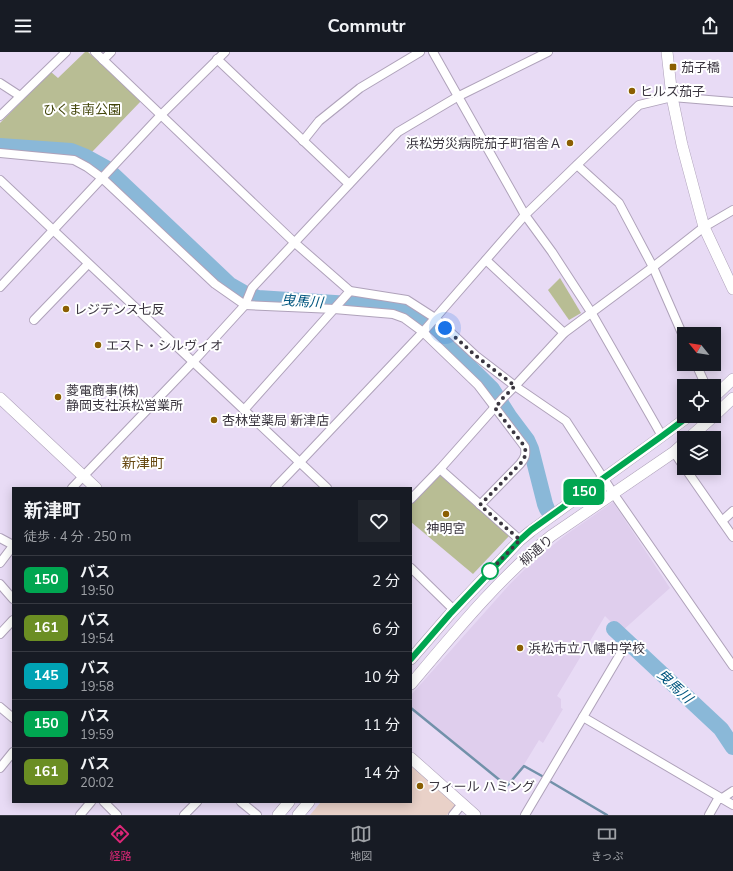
<!DOCTYPE html>
<html lang="ja">
<meta charset="utf-8">
<style>
:root{--surface:#171b24;--page:#20242c;--text:#f1f3f6;--muted:#9ea1a6;--line:#363941;--accent:#db2777}
body{margin:0;font-family:"Nunito Sans","Noto Sans JP",sans-serif;background:var(--page);color:var(--text);height:100vh;display:flex;flex-direction:column;font-size:15px;white-space:nowrap}
*{box-sizing:border-box;margin:0}
p{font-size:13px;color:var(--muted)}
.icon{flex:none;width:22px;height:22px;fill:none;stroke:currentColor;stroke-width:2;stroke-linecap:round;stroke-linejoin:round}
.map{position:relative;flex:1;overflow:hidden}
.sheet{position:absolute;left:12px;top:435px;width:400px;height:316px;display:flex;flex-direction:column;background:var(--surface);border-radius:0px;box-shadow:0 2px 10px #0003}
.sheet>*{flex:none}
.badge{padding:0 8px;border-radius:6px;font-size:14px;line-height:26px}
.needle{width:26px;rotate:300deg}
.controls{position:absolute;left:677px;top:275px;display:grid;gap:8px}
.controls a{display:grid;place-items:center;width:44px;height:44px;border-radius:0px;background:var(--surface);box-shadow:0 2px 10px #0003;font-size:20px}
.you{position:absolute;width:20px;height:20px;margin:-10px;border:3px solid #fff;border-radius:50%;background:#1a73e8;box-shadow:0 0 0 6px #1a73e833}
.map>.badge{position:absolute;translate:-50% -50%;box-shadow:0 0 0 2px #fff}
.round{display:grid;place-items:center;flex:none;width:42px;height:42px;border-radius:0px;background:var(--page)}
.overview{display:flex;align-items:center;justify-content:space-between;height:68px;padding:0 12px}
h1{font-size:19px;font-weight:700;line-height:30px}
ul{padding:0;list-style:none}
li{display:flex;align-items:center;gap:12px;height:48px;padding:0 12px;border-top:1px solid var(--line)}
li div{flex:1}
li b{display:block;font-size:15px}
li em{font-style:normal}
li .badge{min-width:44px;font-weight:700;text-align:center}
header{display:flex;justify-content:space-between;align-items:center;height:52px;padding:0 12px;background:var(--surface);font-size:18px;font-weight:700}
.tabs{display:flex;justify-content:space-around;align-items:center;height:56px;border-top:1px solid var(--line);background:var(--surface);font-size:11px;color:var(--muted)}
.tabs a{display:grid;justify-items:center;gap:2px}
.tabs .selected{color:var(--accent)}
.map>svg:first-child{display:block}
.commercial{fill:#e9d1c8}
.built{fill:#dfceed}
.green{fill:#b8bd94}
.lines{fill:none;stroke-linecap:round;stroke-linejoin:round}
.stream{stroke:#7291aa;stroke-width:2.5}
.river{stroke:#8ab8d8;stroke-width:16}
.minor-casing{stroke:#afa2ba;stroke-width:10}
.tertiary-casing{stroke:#afa2ba;stroke-width:12}
.minor{stroke:#fff;stroke-width:8}
.tertiary{stroke:#fff;stroke-width:11}
.line-casing{stroke:#fff;stroke-width:9}
.line{stroke:#00a651;stroke-width:6}
.walk{stroke:#3b3640;stroke-width:4;stroke-dasharray:0 7.2}
.poi-dot{fill:#8b5f02;stroke:#fff;stroke-width:1.5}
.stop-dot{fill:#fff;stroke:#00a651;stroke-width:2}
.labels{text-anchor:middle;stroke-width:4;stroke-linejoin:round;paint-order:stroke}
.poi-label{font-size:13px;fill:#3b3640;stroke:#fff;text-anchor:start}
.park-label{font-size:13px;fill:#414409;stroke:#fff}
.street-label{font-size:13px;fill:#3b3640;stroke:#fff}
.water-label{font-size:14px;font-style:italic;fill:#00557e;stroke:#fff}
.neighbourhood-label{font-size:14px;fill:#664710;stroke:#fff}
</style>
<header><svg class="icon" aria-label="menu" viewBox="0 0 24 24"><path d="M4 6h16M4 12h16M4 18h16"/></svg>Commutr<svg class="icon" aria-label="share" viewBox="0 0 24 24"><path d="M12 15V3M7 8l5-5 5 5M5 13v7h14v-7"/></svg></header>
<div class="map">
<svg width="733" height="763" viewBox="0 0 733 763">
<rect width="100%" height="100%" fill="#e8dbf5"/>
<polygon class="commercial" points="411,714 456,753 447,763 310,763 321,750 411,750"/>
<polygon class="built" points="613,450 670,536 621,580 605,564 557,644 561,647 561,656 563,657 543,691 539,688 525,711 508,733 470,704 411,654 411,643 510,532 531,511 564,484"/>
<g class="green">
<polygon points="85,0 88,0 141,49 92,100 81,95 0,91 0,71 51,20 58,26"/>
<polygon points="560,226 581,261 569,268 548,238"/>
<polygon points="440,422 509,484 473,522 411,470 411,452"/>
</g>
<g class="lines">
<g class="stream">
<polyline points="411,656 507,734 524,714 542,724"/>
<polyline points="551,730 607,763"/>
</g>
<g class="river">
<polyline points="0,94 71,99 86,105 106,116 230,233 244,241 258,246 396,255 409,261 422,270 442,288 492,337 509,364 527,388 531,397 545,452 547,457"/>
<polyline points="614,577 721,677 733,695"/>
</g>
<defs>
<g id="minor">
<polyline points="95,0 295,191 350,239 407,248 435,266 476,304 515,334 566,369 613,441 733,614"/>
<polyline points="433,0 525,163 552,200 591,260 662,384"/>
<polyline points="217,7 349,132"/>
<polyline points="103,8 111,0"/>
<polyline points="0,31 20,44"/>
<polyline points="0,64 66,0"/>
<polyline points="303,89 319,69 360,36 420,0"/>
<path d="M0,101L74,108L87,115L102,126L215,232L245,253L334,257L393,262L404,266L423,280L478,333L525,395C526,403 525,406 520,412L480,453"/>
<polyline points="577,113 619,151 653,215 684,286"/>
<polyline points="0,128 327,436"/>
<polyline points="486,208 564,281"/>
<polyline points="0,235 161,63 225,0"/>
<polyline points="34,268 88,212"/>
<polyline points="696,312 706,334"/>
<polyline points="244,358 350,239"/>
<polyline points="674,400 684,415"/>
<polyline points="685,416 733,485"/>
<polyline points="440,417 520,488"/>
<polyline points="72,436 193,310 245,253 252,236 398,80 457,45 548,0"/>
<polyline points="275,436 300,410 423,280 525,163 639,53 672,45 733,50"/>
<polyline points="411,447 440,417 503,346 515,334 564,281 653,215 704,175 733,158"/>
<polyline points="722,469 733,459"/>
<polyline points="0,486 13,493"/>
<polyline points="0,511 13,494"/>
<polyline points="411,516 454,558"/>
<polyline points="0,532 13,547"/>
<polyline points="0,582 13,568"/>
<polyline points="0,655 13,666"/>
<polyline points="583,665 733,753"/>
<polyline points="0,716 13,700"/>
<polyline points="104,750 117,763"/>
<polyline points="241,750 257,763"/>
<polyline points="80,763 91,750"/>
<polyline points="184,763 197,750"/>
<polyline points="453,763 462,752"/>
<polyline points="525,763 625,594"/>
<polyline points="709,763 718,747 721,747 733,739"/>
</g>
<g id="tertiary">
<polyline points="667,0 672,45 682,93 704,175 733,237"/>
<polyline points="714,345 733,327"/>
<polyline points="0,346 96,436"/>
<polyline points="714,364 733,346"/>
<polyline points="689,386 714,364"/>
<polyline points="411,607 450,562 520,488 531,479 662,384 689,364"/>
<path d="M411,632C455,580 498,527 551,484L674,400L684,391"/>
<polyline points="411,706 475,763"/>
<polyline points="278,763 289,750"/>
<polyline points="298,763 309,750"/>
</g>
</defs>
<use href="#minor" class="minor-casing"/>
<use href="#tertiary" class="tertiary-casing"/>
<use href="#minor" class="minor"/>
<use href="#tertiary" class="tertiary"/>
</g>
<g class="lines">
<defs>
<polyline id="line" points="411,607 450,562 520,488 531,478 662,384 689,364"/>
</defs>
<use href="#line" class="line-casing"/>
<use href="#line" class="line"/>
<path class="walk" d="M445,276L476,304L515,334L503,346L495,356L525,395C526,403 525,406 520,412L480,453L520,488L490,519"/>
</g>
<g class="poi-dot">
<rect x="669" y="11" width="8" height="8" rx="2"/>
<circle cx="632" cy="39" r="4"/>
<circle cx="570" cy="91" r="4"/>
<circle cx="66" cy="257" r="4"/>
<circle cx="98" cy="293" r="4"/>
<circle cx="58" cy="345" r="4"/>
<circle cx="214" cy="368" r="4"/>
<circle cx="446" cy="462" r="4"/>
<circle cx="520" cy="596" r="4"/>
<circle cx="420" cy="734" r="4"/>
</g>
<circle class="stop-dot" cx="490" cy="519" r="8"/>
<g class="labels">
<g class="poi-label">
<text x="681" y="20">茄子橋</text>
<text x="640" y="44">ヒルズ茄子</text>
<text x="562" y="96" text-anchor="end">浜松労災病院茄子町宿舎Ａ</text>
<text x="74" y="262">レジデンス七反</text>
<text x="106" y="298">エスト・シルヴィオ</text>
<text x="66" y="343">菱電商事(株)<tspan x="66" dy="15">静岡支社浜松営業所</tspan></text>
<text x="222" y="373">杏林堂薬局 新津店</text>
<text x="446" y="481" text-anchor="middle">神明宮</text>
<text x="528" y="601">浜松市立八幡中学校</text>
<text x="428" y="739">フィール ハミング</text>
</g>
<g class="park-label">
<text x="82" y="62">ひくま南公園</text>
</g>
<g class="street-label">
<text transform="translate(536 498) rotate(-41)" y="5">柳通り</text>
</g>
<g class="water-label">
<text transform="translate(302 249) rotate(4)" y="5">曳馬川</text>
<text transform="translate(675 634) rotate(43)" y="5">曳馬川</text>
</g>
<g class="neighbourhood-label">
<text x="143" y="416">新津町</text>
</g>
</g>
</svg>
<div class="controls">
<a><svg class="needle" viewBox="-14 -14 28 28"><path d="M0-13l5 13h-10z" fill="#e53935"/><path d="M0 13l5-13h-10z" fill="#9ea1a6"/></svg></a>
<a><svg class="icon" aria-label="locate" viewBox="0 0 24 24"><circle cx="12" cy="12" r="6"/><path d="M12 2v4M12 18v4M2 12h4M18 12h4"/></svg></a>
<a><svg class="icon" aria-label="layers" viewBox="0 0 24 24"><path d="M12 4l9 5-9 5-9-5zM3 14l9 5 9-5"/></svg></a>
</div>
<div class="you" style="left:445px;top:276px"></div>
<b class="badge" style="left:584px;top:440px;background:#00a651;color:#fff">150</b>
<section class="sheet">
<div class="overview"><div><h1>新津町</h1><p>徒歩 · 4 分 · 250 m</p></div><a class="round"><svg class="icon" aria-label="heart" viewBox="0 0 24 24"><path d="M12 20l-8-8c-3-5 5-10 8-4 3-6 11-1 8 4z"/></svg></a></div>
<ul>
<li><span class="badge" style="background:#00a651;color:#fff">150</span><div><b>バス</b><p>19:50</p></div><em>2 分</em></li>
<li><span class="badge" style="background:#6b8e23;color:#fff">161</span><div><b>バス</b><p>19:54</p></div><em>6 分</em></li>
<li><span class="badge" style="background:#00a3b4;color:#fff">145</span><div><b>バス</b><p>19:58</p></div><em>10 分</em></li>
<li><span class="badge" style="background:#00a651;color:#fff">150</span><div><b>バス</b><p>19:59</p></div><em>11 分</em></li>
<li><span class="badge" style="background:#6b8e23;color:#fff">161</span><div><b>バス</b><p>20:02</p></div><em>14 分</em></li>
</ul>
</section>
</div>
<nav class="tabs">
<a class="selected"><svg class="icon" aria-label="directions" viewBox="0 0 24 24"><path d="M12 3l9 9-9 9-9-9zM9 14v-3h6M13 9l2 2-2 2"/></svg>経路</a>
<a><svg class="icon" aria-label="map" viewBox="0 0 24 24"><path d="M3 6l6-2 6 2 6-2v14l-6 2-6-2-6 2zM9 4v14M15 6v14"/></svg>地図</a>
<a><svg class="icon" aria-label="tickets" viewBox="0 0 24 24"><path d="M3 7h18v10H3zM15 7v10"/></svg>きっぷ</a>
</nav>
